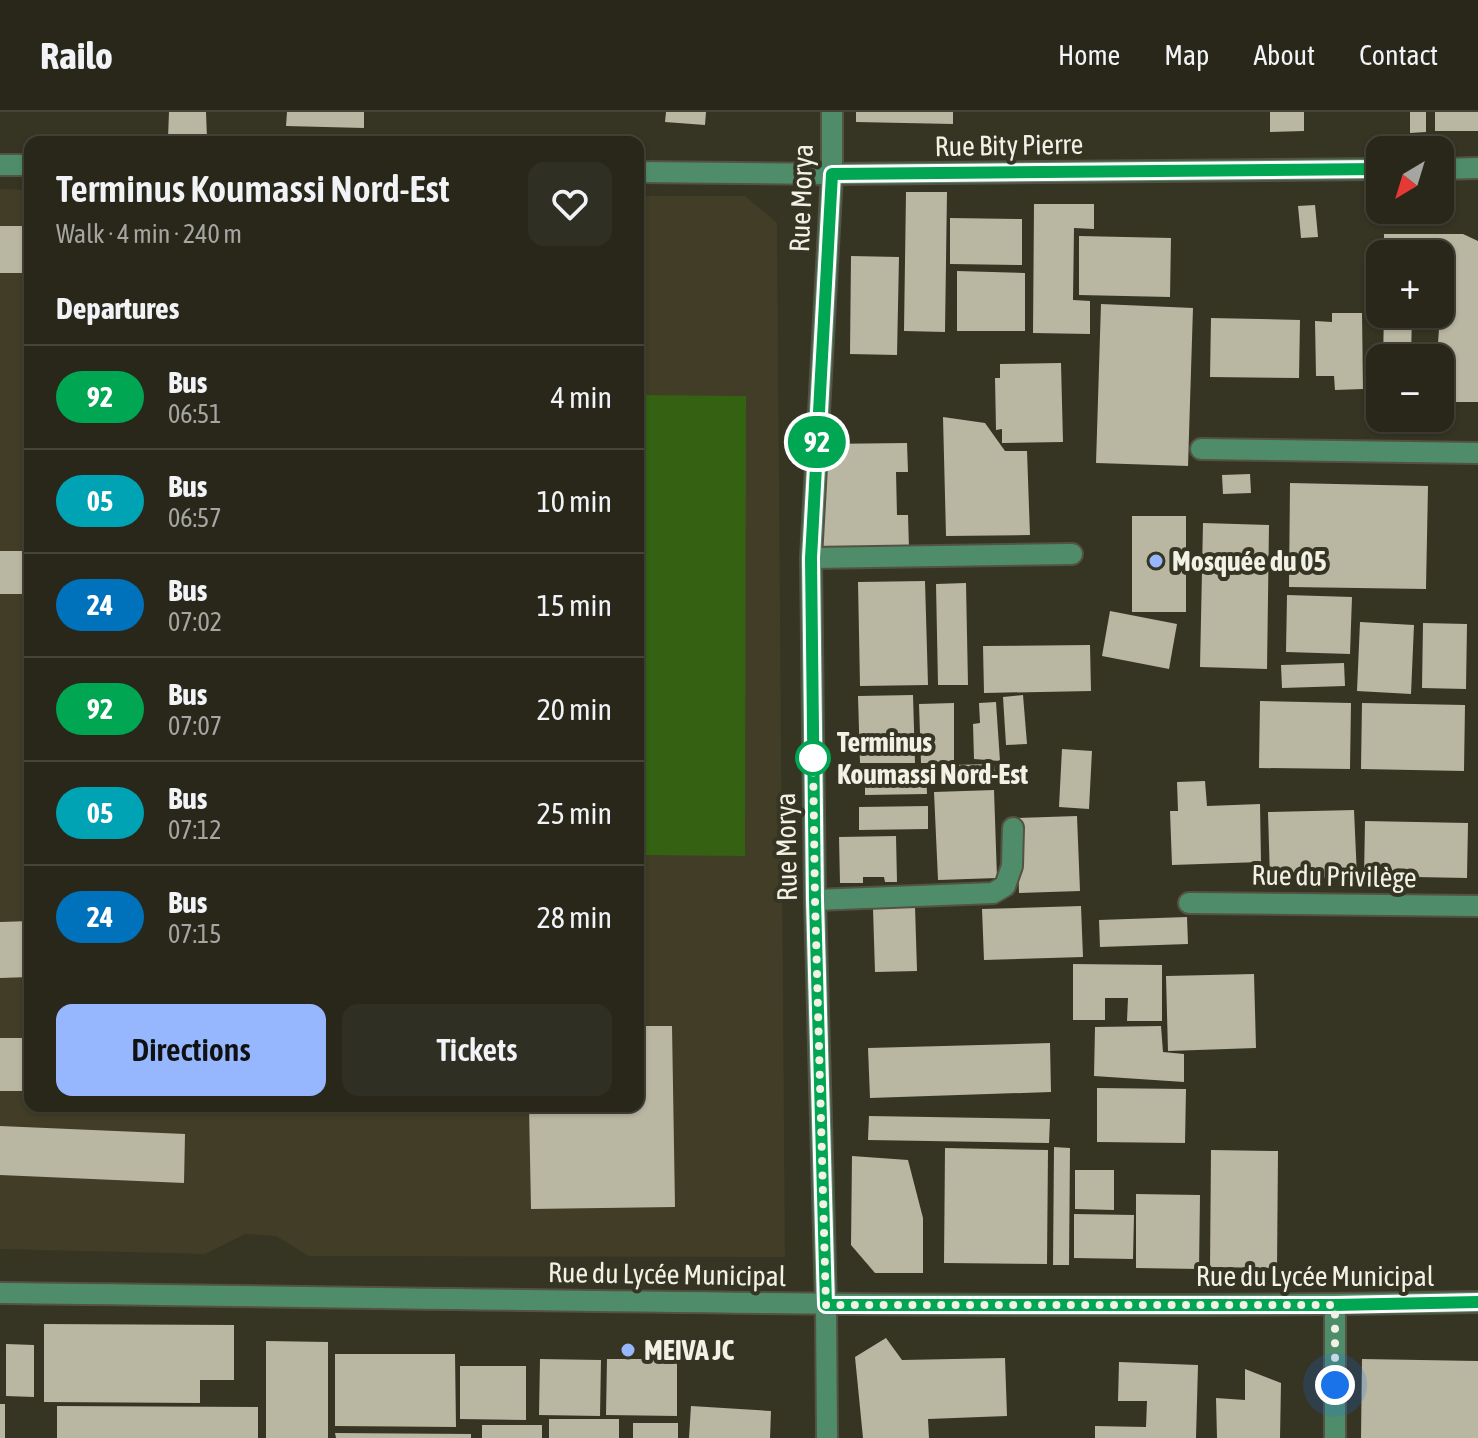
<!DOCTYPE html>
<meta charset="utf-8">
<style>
:root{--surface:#28271a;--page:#302f23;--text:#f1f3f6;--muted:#a5a5a2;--line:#444439;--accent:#96b6fd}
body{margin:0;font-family:"Asap Condensed",sans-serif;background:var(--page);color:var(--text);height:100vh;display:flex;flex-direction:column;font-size:30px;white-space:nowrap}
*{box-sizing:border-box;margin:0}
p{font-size:26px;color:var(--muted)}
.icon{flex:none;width:44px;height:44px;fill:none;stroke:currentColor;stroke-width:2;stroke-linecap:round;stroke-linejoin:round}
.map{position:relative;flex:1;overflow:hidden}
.panel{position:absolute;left:24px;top:24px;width:620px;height:976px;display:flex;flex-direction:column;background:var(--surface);border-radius:16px;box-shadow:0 2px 6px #0004,0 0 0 2px var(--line)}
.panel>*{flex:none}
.badge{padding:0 16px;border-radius:26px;font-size:28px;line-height:52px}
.needle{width:52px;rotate:218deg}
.tools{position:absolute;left:1366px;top:24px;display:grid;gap:16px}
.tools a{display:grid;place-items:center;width:88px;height:88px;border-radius:16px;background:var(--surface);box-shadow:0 2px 6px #0004,0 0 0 2px var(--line);font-size:40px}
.you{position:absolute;width:40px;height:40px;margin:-20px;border:6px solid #fff;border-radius:50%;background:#1a73e8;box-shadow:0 0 0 12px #1a73e833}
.map>.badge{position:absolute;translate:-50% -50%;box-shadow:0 0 0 4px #fff}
h2{padding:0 32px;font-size:30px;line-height:72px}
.round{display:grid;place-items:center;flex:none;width:84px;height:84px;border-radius:16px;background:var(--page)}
.head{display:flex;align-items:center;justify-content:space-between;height:136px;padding:0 32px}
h1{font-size:38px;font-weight:600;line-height:60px}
.primary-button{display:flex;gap:16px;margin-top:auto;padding:16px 32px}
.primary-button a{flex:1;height:92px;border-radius:16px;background:var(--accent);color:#111;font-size:32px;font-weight:600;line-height:92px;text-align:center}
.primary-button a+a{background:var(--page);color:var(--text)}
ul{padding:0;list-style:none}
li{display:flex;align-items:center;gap:24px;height:104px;padding:0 32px;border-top:2px solid var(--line)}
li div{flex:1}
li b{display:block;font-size:30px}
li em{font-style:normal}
li .badge{min-width:88px;font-weight:700;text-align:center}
header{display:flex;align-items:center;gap:48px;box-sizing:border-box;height:112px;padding:0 40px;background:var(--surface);border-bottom:2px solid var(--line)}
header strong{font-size:38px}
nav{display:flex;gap:44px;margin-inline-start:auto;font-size:28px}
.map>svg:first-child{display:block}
.built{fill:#413d26}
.green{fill:#346212}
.building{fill:#b9b6a2}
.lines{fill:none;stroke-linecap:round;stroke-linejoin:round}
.minor-casing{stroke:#545242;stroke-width:24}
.minor{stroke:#4f8d6a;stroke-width:20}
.line-casing{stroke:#fff;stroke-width:18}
.line{stroke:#00a651;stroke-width:12}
.walk{stroke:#f2f1e6;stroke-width:8;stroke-dasharray:0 14.4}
.poi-dot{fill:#96b6fd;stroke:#363423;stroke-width:3}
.stop-dot{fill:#fff;stroke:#00a651;stroke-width:4}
.labels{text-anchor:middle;stroke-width:8;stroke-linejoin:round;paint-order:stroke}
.street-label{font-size:28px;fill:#f2f1e6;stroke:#363423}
.poi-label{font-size:28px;font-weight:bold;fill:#f2f1e6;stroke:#363423;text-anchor:start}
.stop-label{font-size:28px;font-weight:bold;fill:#f2f1e6;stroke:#363423;text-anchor:start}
</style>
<header>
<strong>Railo</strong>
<nav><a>Home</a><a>Map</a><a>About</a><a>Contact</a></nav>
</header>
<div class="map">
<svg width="1478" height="1326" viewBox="0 0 1478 1326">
<rect width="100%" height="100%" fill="#363423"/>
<polygon class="built" points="0,77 30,78 30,994 638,994 638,84 745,84 777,111 785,1145 309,1144 276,1124 245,1122 205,1142 0,1137"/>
<polygon class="green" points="638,283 746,284 745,744 638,743"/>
<g class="building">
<polygon points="169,0 206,0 207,26 168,26"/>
<polygon points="287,0 364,0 364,16 286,14"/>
<polygon points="666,0 706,0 705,13 665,10"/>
<polygon points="856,0 953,0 953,12 856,10"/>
<polygon points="1270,0 1304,0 1304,19 1270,20"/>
<polygon points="1410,0 1426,0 1426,20 1410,21"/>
<rect x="1435" y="0" width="43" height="19"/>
<polygon points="906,80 947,80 945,220 904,219"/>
<polygon points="1034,92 1094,92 1094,117 1074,116 1073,188 1090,189 1090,222 1033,221"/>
<polygon points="1315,93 1318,125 1301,126 1298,94"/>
<polygon points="950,106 1022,107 1022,153 950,152"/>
<rect x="0" y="114" width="30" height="47"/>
<polygon points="1384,122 1463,122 1478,129 1478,290 1440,290 1440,246 1437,246 1440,202 1440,142 1384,142"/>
<polygon points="1079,124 1171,126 1170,185 1079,183"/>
<polygon points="851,144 899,145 897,243 850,242"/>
<polygon points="957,159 1025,161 1025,219 957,219"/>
<polygon points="1101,192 1193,196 1188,354 1096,351"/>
<polygon points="1332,201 1362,201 1363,277 1335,278 1334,264 1316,264 1315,209 1332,210"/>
<polygon points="1384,202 1412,202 1411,246 1383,246"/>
<polygon points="1211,206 1300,208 1299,266 1210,265"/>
<polygon points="1061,251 1063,330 1002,331 1002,317 996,318 995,266 1000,266 1000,252"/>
<polygon points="943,305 985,311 1005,339 1027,339 1030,423 946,424"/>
<polygon points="907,331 908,360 896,360 897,403 908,403 909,437 823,438 820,332"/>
<polygon points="1250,362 1251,381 1223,382 1222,363"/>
<polygon points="1290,371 1428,374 1426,477 1289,475"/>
<rect x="1132" y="404" width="54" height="96"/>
<polygon points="1203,411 1269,413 1267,557 1200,555"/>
<rect x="0" y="439" width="30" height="43"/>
<polygon points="925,469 928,573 860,574 858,470"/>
<polygon points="966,471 968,573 938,573 936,472"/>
<polygon points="1287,483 1352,485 1350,542 1286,540"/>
<polygon points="1110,499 1177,512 1169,557 1102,544"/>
<polygon points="1360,510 1414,513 1411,582 1357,579"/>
<polygon points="1423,511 1467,512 1466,577 1422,576"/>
<polygon points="1090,533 1091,579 984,581 983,534"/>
<polygon points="1344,551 1345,574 1282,576 1281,553"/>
<polygon points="913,583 915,651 860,651 858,584"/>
<polygon points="1023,583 1027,632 1006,633 1003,585"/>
<polygon points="1260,589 1351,591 1350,657 1259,656"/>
<polygon points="996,590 1000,649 974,647 973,612 980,611 979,591"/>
<polygon points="954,591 954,651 921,651 919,592"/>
<polygon points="1362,591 1465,593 1464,659 1361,657"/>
<polygon points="1062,637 1092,639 1089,697 1059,695"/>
<polygon points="994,652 995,668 952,668 952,653"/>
<polygon points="926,659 927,682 865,683 865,660"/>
<polygon points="1205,669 1207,694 1260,692 1261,750 1172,753 1170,699 1178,699 1177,670"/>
<polygon points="994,678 997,766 938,768 934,680"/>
<polygon points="928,694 928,717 859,718 859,695"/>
<polygon points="1354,698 1357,765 1270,767 1268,700"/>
<polygon points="1077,704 1080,779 1019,781 1017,706"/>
<polygon points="1365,709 1468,711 1467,766 1364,764"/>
<polygon points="896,724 897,770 885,770 884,765 863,765 863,771 840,771 839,725"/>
<polygon points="1081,794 1083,845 984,848 982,797"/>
<polygon points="915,795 917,859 875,860 873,797"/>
<polygon points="1187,805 1188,832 1100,835 1099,808"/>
<polygon points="30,809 30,865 0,866 0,810"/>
<polygon points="1073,852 1162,853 1162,909 1127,909 1128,886 1105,886 1105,908 1073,908"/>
<polygon points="1254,862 1256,936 1168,939 1166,864"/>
<polygon points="638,914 672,914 675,1095 531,1097 529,994 638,994"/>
<polygon points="1161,914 1163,940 1184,942 1184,970 1094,964 1095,915"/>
<rect x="0" y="926" width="30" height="53"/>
<polygon points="1050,931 1051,980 870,986 868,936"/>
<polygon points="1097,976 1186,977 1185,1031 1097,1030"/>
<polygon points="869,1004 1050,1007 1049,1031 868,1028"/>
<polygon points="0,1014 185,1022 184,1071 0,1063"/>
<polygon points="1054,1035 1070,1036 1069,1153 1053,1153"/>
<polygon points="945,1036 1048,1038 1047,1152 944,1151"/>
<polygon points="1211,1038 1278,1039 1277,1156 1210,1155"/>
<polygon points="852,1044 908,1048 923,1106 923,1161 875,1161 851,1133"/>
<polygon points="1075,1058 1114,1058 1114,1098 1075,1097"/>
<polygon points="1136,1082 1200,1083 1199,1157 1136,1156"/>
<polygon points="1074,1102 1134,1103 1133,1147 1074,1146"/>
<polygon points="44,1212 234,1213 234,1268 200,1268 200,1291 44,1290"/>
<polygon points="886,1226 902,1248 1005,1246 1007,1304 928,1307 929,1326 863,1326 855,1245"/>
<polygon points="266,1229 328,1230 328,1326 266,1326"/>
<polygon points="6,1232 34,1233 34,1285 6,1284"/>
<polygon points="335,1242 455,1242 456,1315 335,1314"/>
<polygon points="540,1247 601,1248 600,1304 539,1303"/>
<polygon points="607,1247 677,1247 677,1304 606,1303"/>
<polygon points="1362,1247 1478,1249 1478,1326 1361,1326"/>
<polygon points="1119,1250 1198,1253 1196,1326 1095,1326 1095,1314 1146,1315 1147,1289 1118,1289"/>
<polygon points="460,1254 526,1254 526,1308 460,1307"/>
<polygon points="1245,1257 1281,1271 1280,1326 1217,1326 1216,1286 1245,1288"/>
<rect x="0" y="1292" width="5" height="34"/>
<polygon points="57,1294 258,1295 258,1326 57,1326"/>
<polygon points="691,1294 771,1299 770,1326 689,1326"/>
<rect x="549" y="1307" width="70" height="19"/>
<rect x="633" y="1311" width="45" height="15"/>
<rect x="482" y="1313" width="60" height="13"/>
<polygon points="335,1321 471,1322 471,1326 336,1326"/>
</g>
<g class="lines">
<defs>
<g id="minor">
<polyline points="0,53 30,53"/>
<polyline points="1440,57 1478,56"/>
<polyline points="638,60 832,62 1380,57"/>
<polyline points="1201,337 1478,341"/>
<polyline points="811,446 1072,442"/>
<polyline points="815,788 993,781 1005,774 1012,754 1013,716"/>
<polyline points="1189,791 1478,794"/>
<path d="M0,1181C493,1186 985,1199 1478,1190"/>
<polyline points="1335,1193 1335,1326"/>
<polyline points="827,1326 826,1193 815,788 811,446 832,62 832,0"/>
</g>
</defs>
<use href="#minor" class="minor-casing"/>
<use href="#minor" class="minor"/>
</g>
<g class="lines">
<defs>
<polyline id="line" points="1380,57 832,62 811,446 815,788 826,1193 1335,1193 1478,1190"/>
</defs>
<use href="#line" class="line-casing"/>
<use href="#line" class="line"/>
<polyline class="walk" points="813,646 815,788 826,1193 1335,1193 1335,1273"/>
</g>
<g class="poi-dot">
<circle cx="1156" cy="449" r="8"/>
<circle cx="628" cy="1238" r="8"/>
</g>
<circle class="stop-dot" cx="813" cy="646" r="16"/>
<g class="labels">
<g class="street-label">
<text transform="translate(1009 33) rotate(-1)" y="10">Rue Bity Pierre</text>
<text transform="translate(801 86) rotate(-88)" y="10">Rue Morya</text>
<text transform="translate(786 735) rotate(-91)" y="10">Rue Morya</text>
<text transform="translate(1334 764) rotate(1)" y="10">Rue du Privilège</text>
<text transform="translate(667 1162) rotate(1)" y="10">Rue du Lycée Municipal</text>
<text x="1315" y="1174">Rue du Lycée Municipal</text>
</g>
<g class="poi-label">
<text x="1172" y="459">Mosquée du 05</text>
<text x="644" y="1248">MEIVA JC</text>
</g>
<g class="stop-label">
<text x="837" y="640">Terminus<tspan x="837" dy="32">Koumassi Nord-Est</tspan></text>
</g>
</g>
</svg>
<div class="tools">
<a><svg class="needle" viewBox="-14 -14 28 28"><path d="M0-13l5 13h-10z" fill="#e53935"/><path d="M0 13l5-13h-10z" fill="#a5a5a2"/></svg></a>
<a>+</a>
<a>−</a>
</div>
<div class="you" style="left:1335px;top:1273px"></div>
<b class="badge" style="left:817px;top:330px;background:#00a651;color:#fff">92</b>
<section class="panel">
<div class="head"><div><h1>Terminus Koumassi Nord-Est</h1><p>Walk · 4 min · 240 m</p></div><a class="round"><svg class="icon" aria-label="heart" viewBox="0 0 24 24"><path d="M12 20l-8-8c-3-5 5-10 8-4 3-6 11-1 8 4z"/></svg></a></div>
<h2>Departures</h2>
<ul>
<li><span class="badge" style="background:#00a651;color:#fff">92</span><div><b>Bus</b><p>06:51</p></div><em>4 min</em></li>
<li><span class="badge" style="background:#00a3b4;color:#fff">05</span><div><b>Bus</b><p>06:57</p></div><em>10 min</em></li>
<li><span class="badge" style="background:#0072bc;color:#fff">24</span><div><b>Bus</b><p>07:02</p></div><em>15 min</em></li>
<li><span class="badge" style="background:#00a651;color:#fff">92</span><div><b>Bus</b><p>07:07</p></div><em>20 min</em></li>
<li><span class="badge" style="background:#00a3b4;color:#fff">05</span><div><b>Bus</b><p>07:12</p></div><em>25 min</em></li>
<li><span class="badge" style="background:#0072bc;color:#fff">24</span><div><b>Bus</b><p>07:15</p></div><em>28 min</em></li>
</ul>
<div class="primary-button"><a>Directions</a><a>Tickets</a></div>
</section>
</div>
